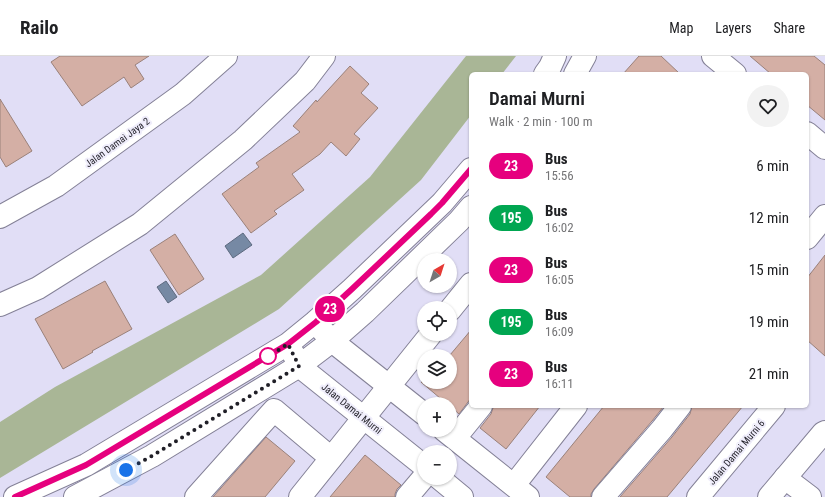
<!DOCTYPE html>
<meta charset="utf-8">
<style>
:root{--surface:#fff;--page:#f2f2f2;--text:#202124;--muted:#757577;--line:#e0e0e0}
body{margin:0;font-family:"Roboto Condensed",sans-serif;background:var(--page);color:var(--text);height:100vh;display:flex;flex-direction:column;font-size:15px;white-space:nowrap}
*{box-sizing:border-box;margin:0}
p{font-size:13px;color:var(--muted)}
.icon{flex:none;width:22px;height:22px;fill:none;stroke:currentColor;stroke-width:2;stroke-linecap:round;stroke-linejoin:round}
.map{position:relative;flex:1;overflow:hidden}
.details{position:absolute;left:469px;top:16px;width:340px;height:336px;display:flex;flex-direction:column;background:var(--surface);border-radius:6px;box-shadow:0 1px 3px #0004}
.details>*{flex:none}
.badge{padding:0 8px;border-radius:13px;font-size:14px;line-height:26px}
.needle{width:26px;rotate:39deg}
.fabs{position:absolute;left:417px;top:197px;display:grid;gap:8px}
.fabs a{display:grid;place-items:center;width:40px;height:40px;border-radius:50%;background:var(--surface);box-shadow:0 1px 3px #0004;font-size:20px}
.you{position:absolute;width:20px;height:20px;margin:-10px;border:3px solid #fff;border-radius:50%;background:#1a73e8;box-shadow:0 0 0 6px #1a73e833}
.map>.badge{position:absolute;translate:-50% -50%;box-shadow:0 0 0 2px #fff}
.round{display:grid;place-items:center;flex:none;width:42px;height:42px;border-radius:21px;background:var(--page)}
.headline{display:flex;align-items:center;justify-content:space-between;height:68px;padding:0 20px}
h1{font-size:19px;font-weight:600;line-height:30px}
ul{padding:0;list-style:none}
li{display:flex;align-items:center;gap:12px;height:52px;padding:0 20px}
li div{flex:1}
li b{display:block;font-size:15px}
li em{font-style:normal}
li .badge{min-width:44px;font-weight:700;text-align:center}
header{display:flex;align-items:center;gap:24px;box-sizing:border-box;height:56px;padding:0 20px;background:var(--surface);border-bottom:1px solid var(--line)}
header strong{font-size:19px}
nav{display:flex;gap:22px;margin-inline-start:auto;font-size:14px}
.map>svg:first-child{display:block}
.forest{fill:#a9b696}
.water{fill:#7689a4;stroke:#5c697e}
.building{fill:#d4afa5;stroke:#9a817a}
.lines{fill:none;stroke-linecap:round;stroke-linejoin:round}
.minor-casing{stroke:#848197;stroke-width:24}
.minor{stroke:#fff;stroke-width:22}
.line-casing{stroke:#fff;stroke-width:9}
.line{stroke:#e6007e;stroke-width:6}
.walk{stroke:#201f27;stroke-width:4;stroke-dasharray:0 7.2}
.stop-dot{fill:#fff;stroke:#e6007e;stroke-width:2}
.labels{text-anchor:middle;stroke-width:4;stroke-linejoin:round;paint-order:stroke}
.street-label{font-size:10px;fill:#201f27;stroke:#efedfb}
</style>
<header>
<strong>Railo</strong>
<nav><a>Map</a><a>Layers</a><a>Share</a></nav>
</header>
<div class="map">
<svg width="825" height="441" viewBox="0 0 825 441">
<rect width="100%" height="100%" fill="#e1def6"/>
<polygon class="forest" points="466,0 516,0 502,18 471,18 471,59 421,124 279,253 0,422 0,366 55,331 261,219 370,121"/>
<g class="water">
<polygon points="243,177 252,189 233,202 225,190"/>
<polygon points="166,225 177,241 168,247 157,231"/>
</g>
<g class="building">
<polygon points="60,0 149,0 135,9 144,23 131,32 124,21 82,50 51,6"/>
<polygon points="639,0 661,0 680,18 623,18"/>
<polygon points="750,0 814,0 825,9 825,64 807,49 807,18 771,18"/>
<polygon points="350,10 369,28 361,37 378,52 354,78 360,83 346,100 331,86 320,98 292,118 304,134 274,155 277,158 251,177 222,138 259,111 256,107 300,76 293,70 316,44 317,46"/>
<polygon points="0,43 32,95 6,111 0,101"/>
<polygon points="175,178 204,223 179,239 150,194"/>
<polygon points="825,199 825,300 807,284 807,222"/>
<polygon points="105,225 132,273 92,295 93,296 63,313 35,263"/>
<polygon points="471,274 471,342 459,358 450,350 450,348 447,348 421,326 450,326 450,299"/>
<polygon points="493,350 540,350 506,393 480,372 491,358 493,352"/>
<polygon points="604,350 664,350 652,365 594,433 591,438 591,441 570,441 546,421"/>
<polygon points="692,350 743,350 667,441 620,441 672,381 690,358"/>
<polygon points="266,381 295,405 265,441 213,441"/>
<polygon points="365,399 401,429 397,433 395,438 395,441 330,441"/>
</g>
<g class="lines">
<defs>
<g id="minor">
<polyline points="713,0 735,18"/>
<polyline points="545,18 550,11 555,0"/>
<polyline points="575,18 585,0"/>
<polyline points="807,77 825,92"/>
<polyline points="0,161 56,130 183,38 226,0"/>
<polyline points="807,182 825,160"/>
<polyline points="0,249 38,232 140,168 243,84 305,25 324,0"/>
<polyline points="450,254 471,228"/>
<polyline points="323,275 332,285 424,358"/>
<polyline points="293,297 299,310 424,410"/>
<polyline points="444,374 528,441"/>
<polyline points="455,382 481,350"/>
<polyline points="439,422 462,441"/>
<polyline points="785,422 810,441"/>
<polyline points="514,429 576,350"/>
<polyline points="15,441 86,409 288,288 315,266 352,233 442,147 471,113"/>
<polyline points="75,441 152,400 299,310 332,285 365,256 459,165 471,151"/>
<polyline points="196,441 274,354 331,402"/>
<polyline points="300,441 431,278"/>
<polyline points="407,441 424,421"/>
<polyline points="603,441 662,373 680,350"/>
<polyline points="698,441 774,350"/>
<polyline points="769,441 823,377 825,376"/>
</g>
</defs>
<use href="#minor" class="minor-casing"/>
<use href="#minor" class="minor"/>
</g>
<g class="lines">
<defs>
<polyline id="line" points="15,441 86,409 288,288 316,266 352,233 431,158 442,147 471,113"/>
</defs>
<use href="#line" class="line-casing"/>
<use href="#line" class="line"/>
<polyline class="walk" points="126,414 152,400 299,310 288,288 264,303 268,300"/>
</g>
<circle class="stop-dot" cx="268" cy="300" r="8"/>
<g class="labels">
<g class="street-label">
<text transform="translate(117 86) rotate(-36)" y="4">Jalan Damai Jaya 2</text>
<text transform="translate(352 352) rotate(39)" y="4">Jalan Damai Murni</text>
<text transform="translate(736 396) rotate(-50)" y="4">Jalan Damai Murni 6</text>
</g>
</g>
</svg>
<div class="fabs">
<a><svg class="needle" viewBox="-14 -14 28 28"><path d="M0-13l5 13h-10z" fill="#e53935"/><path d="M0 13l5-13h-10z" fill="#757577"/></svg></a>
<a><svg class="icon" aria-label="locate" viewBox="0 0 24 24"><circle cx="12" cy="12" r="6"/><path d="M12 2v4M12 18v4M2 12h4M18 12h4"/></svg></a>
<a><svg class="icon" aria-label="layers" viewBox="0 0 24 24"><path d="M12 4l9 5-9 5-9-5zM3 14l9 5 9-5"/></svg></a>
<a>+</a>
<a>−</a>
</div>
<div class="you" style="left:126px;top:414px"></div>
<b class="badge" style="left:330px;top:253px;background:#e6007e;color:#fff">23</b>
<section class="details">
<div class="headline"><div><h1>Damai Murni</h1><p>Walk · 2 min · 100 m</p></div><a class="round"><svg class="icon" aria-label="heart" viewBox="0 0 24 24"><path d="M12 20l-8-8c-3-5 5-10 8-4 3-6 11-1 8 4z"/></svg></a></div>
<ul>
<li><span class="badge" style="background:#e6007e;color:#fff">23</span><div><b>Bus</b><p>15:56</p></div><em>6 min</em></li>
<li><span class="badge" style="background:#00a651;color:#fff">195</span><div><b>Bus</b><p>16:02</p></div><em>12 min</em></li>
<li><span class="badge" style="background:#e6007e;color:#fff">23</span><div><b>Bus</b><p>16:05</p></div><em>15 min</em></li>
<li><span class="badge" style="background:#00a651;color:#fff">195</span><div><b>Bus</b><p>16:09</p></div><em>19 min</em></li>
<li><span class="badge" style="background:#e6007e;color:#fff">23</span><div><b>Bus</b><p>16:11</p></div><em>21 min</em></li>
</ul>
</section>
</div>
